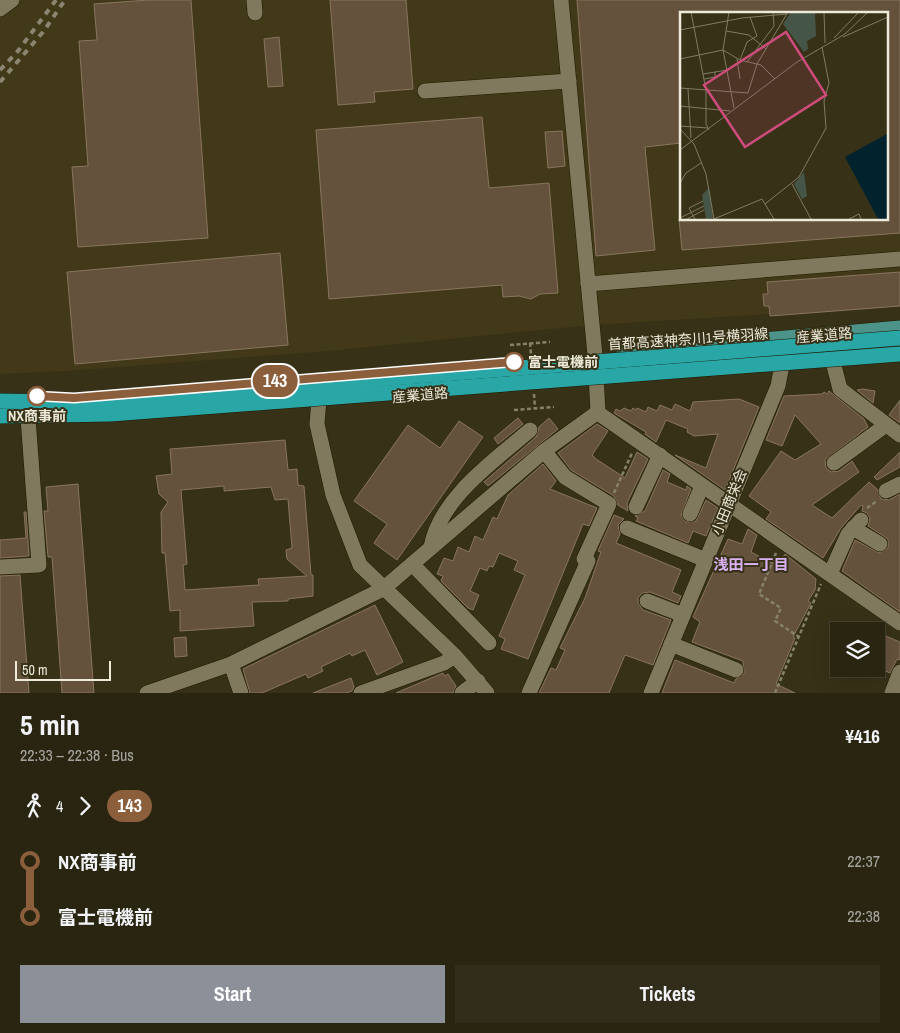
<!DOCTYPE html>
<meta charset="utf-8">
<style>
:root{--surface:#292511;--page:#312d1a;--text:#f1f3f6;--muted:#a5a59f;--line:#454231;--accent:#8c9099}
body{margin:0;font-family:"Archivo Narrow","Noto Sans JP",sans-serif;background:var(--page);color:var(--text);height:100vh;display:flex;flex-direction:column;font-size:19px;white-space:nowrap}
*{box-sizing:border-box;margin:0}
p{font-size:16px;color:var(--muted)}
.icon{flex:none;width:28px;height:28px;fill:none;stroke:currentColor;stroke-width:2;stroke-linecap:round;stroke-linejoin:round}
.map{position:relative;height:693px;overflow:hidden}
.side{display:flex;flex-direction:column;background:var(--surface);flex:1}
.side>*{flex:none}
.badge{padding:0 10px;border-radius:16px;font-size:18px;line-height:32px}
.tools{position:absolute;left:830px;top:622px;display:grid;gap:10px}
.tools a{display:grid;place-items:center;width:55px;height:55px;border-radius:0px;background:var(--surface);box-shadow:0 5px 20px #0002,0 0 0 1px var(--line);font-size:25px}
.scale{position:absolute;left:15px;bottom:12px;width:96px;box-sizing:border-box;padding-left:5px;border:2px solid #edeada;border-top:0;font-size:14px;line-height:18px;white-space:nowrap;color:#edeada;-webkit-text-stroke:4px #373117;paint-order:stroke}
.map>.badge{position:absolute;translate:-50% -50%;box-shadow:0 0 0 2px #fff}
.legs{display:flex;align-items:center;gap:8px;height:55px;padding:0 20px;font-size:16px}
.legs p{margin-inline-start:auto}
.headline{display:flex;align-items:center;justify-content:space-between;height:85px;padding:0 20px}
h1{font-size:28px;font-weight:700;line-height:38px}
.button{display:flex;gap:10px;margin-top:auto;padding:10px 20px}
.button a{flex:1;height:58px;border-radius:0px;background:var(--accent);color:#fff;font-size:20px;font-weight:700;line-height:58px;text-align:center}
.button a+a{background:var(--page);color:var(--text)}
ul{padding:0 20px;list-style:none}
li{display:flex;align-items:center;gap:18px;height:55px;font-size:19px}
li i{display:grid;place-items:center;width:8px;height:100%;margin:0 6px;background:currentColor}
li i::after{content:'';width:12px;height:12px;margin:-6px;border:4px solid;border-radius:50%;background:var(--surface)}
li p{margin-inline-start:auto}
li:first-child i{background:linear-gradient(#0000 50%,currentColor 0)}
li:last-child i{background:linear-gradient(currentColor 50%,#0000 0)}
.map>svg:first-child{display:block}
.built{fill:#413918;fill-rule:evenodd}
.building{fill:#65523d;stroke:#89755f;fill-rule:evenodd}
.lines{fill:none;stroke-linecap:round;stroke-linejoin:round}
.minor-casing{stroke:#1e1901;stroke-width:16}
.major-casing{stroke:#1e1901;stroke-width:16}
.path{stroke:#86816b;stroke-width:2.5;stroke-dasharray:4 2.5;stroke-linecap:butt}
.minor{stroke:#80795d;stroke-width:15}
.major{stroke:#4c9489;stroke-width:15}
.rail{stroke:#8b8671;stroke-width:4;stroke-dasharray:6 6;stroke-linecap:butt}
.highway-bridge-casing{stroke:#1e1901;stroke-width:16;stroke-linecap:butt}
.path-bridge{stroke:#86816b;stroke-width:2.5;stroke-dasharray:4 2.5;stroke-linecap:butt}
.highway-bridge{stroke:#29a6a6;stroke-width:15}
.line-1-casing{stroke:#fff;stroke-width:11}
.line-1{stroke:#8b5e3c;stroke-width:8}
.stop-1-dot{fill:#fff;stroke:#8b5e3c;stroke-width:2.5}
.labels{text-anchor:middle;stroke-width:4;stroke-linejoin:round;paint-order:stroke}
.street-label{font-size:14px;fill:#edeada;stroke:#373117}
.stop-label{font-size:14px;font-weight:bold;fill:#edeada;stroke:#373117;text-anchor:start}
.neighbourhood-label{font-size:15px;font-weight:bold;fill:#dab2f4;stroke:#373117}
.inset-road{fill:none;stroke:#807b65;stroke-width:1}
.view{fill:#cd4c7b;fill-opacity:0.15;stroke:#cd4c7b;stroke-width:2.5}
.inset-edge{fill:none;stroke:#edeada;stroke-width:2.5}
</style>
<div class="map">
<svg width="900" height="693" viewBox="0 0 900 693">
<rect width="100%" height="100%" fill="#373117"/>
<path class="built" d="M0,0H900V306L592,325L328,351L68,371L0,374ZM681,14H886V219H681Z"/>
<g class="building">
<polygon points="148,0 191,0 208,238 78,247 72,167 88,166 79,41 97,40 94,4"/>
<polygon points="330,0 406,0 413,89 374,92 375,102 338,105"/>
<polygon points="577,0 900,0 900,233 682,250 679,219 886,219 886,14 681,14 681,143 645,147 655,250 596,256"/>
<polygon points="279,37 283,86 268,87 264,39"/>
<polygon points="482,117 489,188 549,183 558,293 540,294 531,299 519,296 503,297 502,285 329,299 316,130"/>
<polygon points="562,131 565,166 548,168 545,132"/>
<polygon points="280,253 288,345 75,364 67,272"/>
<polygon points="900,272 900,306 770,316 769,306 764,306 763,294 768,294 767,282"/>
<polygon points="863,389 875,391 873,403 857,390"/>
<polygon points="829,391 864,419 868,427 825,460 826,468 831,472 839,471 852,461 859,472 812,505 832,518 869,482 877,489 881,499 889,500 900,494 900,612 842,571 855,540 879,553 888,548 888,539 868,526 870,518 867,513 862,511 863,506 861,505 841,528 823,558 766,519 771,512 749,496 781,451 795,460 821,444 795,415 782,446 766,440 784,396 822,394 824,392 827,394"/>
<polygon points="739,399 759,407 725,490 675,455 706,468 718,434 694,436 687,432 688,429 666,420 656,442 645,434 646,432 614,413 616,409 620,411 624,408 631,411 633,408 636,410 637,408 646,412 648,407 657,411 660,405 672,410 675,404 690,411 693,402"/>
<polygon points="900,400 900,423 889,415"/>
<polygon points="518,418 523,424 498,444 494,438"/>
<polygon points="549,418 558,429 488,486 484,482 536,437 539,427"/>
<polygon points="459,421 483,437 397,560 374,543 387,524 354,501 408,425 440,448"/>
<polygon points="597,424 608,431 592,455 596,459 625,478 637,452 648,459 627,503 628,511 618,505 614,496 571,470 558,453"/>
<path d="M285,440L288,470L297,469L298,485L304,486L311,575H313V596L288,599V601L252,602L254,626L180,631V610L170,611L165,553H162L161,512L168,502L159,494L156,476L172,474L170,449ZM224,486V491L271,487L275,500L288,499L292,548L286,550L287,559L307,576L258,579L259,585L185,590L183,565L187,564L181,490Z"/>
<polygon points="900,452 900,467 877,480 874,477"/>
<polygon points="543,464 556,481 550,489 597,508 589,526 583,524 528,659 501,649 505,639 499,636 525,575 514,570 518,561 499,553 493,567 489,566 487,571 480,568 470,591 479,595 473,610 468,608 441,581 443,576 437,574 444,558 453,561 458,547 469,552 475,536 483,540 493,517 497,519 508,495"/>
<polygon points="663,470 670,474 667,482 686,490 687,486 691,489 681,515 686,522 696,521 706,500 718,508 706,536 693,531 688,543 636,521 638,518 635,516 645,511"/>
<polygon points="78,484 94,693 62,693 52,557 48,557 44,511 48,511 46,487"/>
<polygon points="24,512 26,512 29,556 0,558 0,540 26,538"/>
<polygon points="614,515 624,519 618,525 620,534 616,543 681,570 672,592 681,596 678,603 650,592 642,593 638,598 638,603 643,610 671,620 653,665 625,655 609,693 539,693 551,668 556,670 565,650 560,648 585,598 601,552 598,551"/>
<polygon points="748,529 757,535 751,552 777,566 785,554 816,579 815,590 808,601 811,603 793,637 795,638 776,684 795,693 662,693 675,660 734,683 736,679 744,674 743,661 692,642 700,622 693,617 728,539 742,544"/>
<polygon points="20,575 29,693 0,693 0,576"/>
<polygon points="375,605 403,662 377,675 365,650 352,656 350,653 321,667 323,671 308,678 306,674 262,693 250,693 243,669"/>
<polygon points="876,632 900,642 900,660 897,659 890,673 876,667"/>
<polygon points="186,637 187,656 175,657 174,638"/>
<polygon points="443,673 445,676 448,674 456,686 453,693 396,693"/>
<polygon points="351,678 354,687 352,691 346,693 313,693"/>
</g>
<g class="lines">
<defs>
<g id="minor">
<polyline points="254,0 255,13"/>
<polyline points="561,0 595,355 598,413 900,623"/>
<polyline points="0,9 12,0"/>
<polyline points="425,91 569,81"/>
<polyline points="588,284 900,259"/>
<polyline points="833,362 840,389 900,435"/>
<polyline points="320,387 317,424 333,495 360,565 455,656 487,693"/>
<polyline points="834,463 886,425"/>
<polyline points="886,491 900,484"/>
<polyline points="636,507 660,455"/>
<polyline points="690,514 702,486"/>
<polyline points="627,528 706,560"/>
<polyline points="853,528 880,544"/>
<path d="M431,547C440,498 494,461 530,430"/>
<polyline points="412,564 489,643"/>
<polyline points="0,567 39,565 28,418"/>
<polyline points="830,574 848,534 861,520"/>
<polyline points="647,601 683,615"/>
<polyline points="671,644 736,670"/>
<polyline points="231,664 241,693"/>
<polyline points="147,693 231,664 383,589 544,451 598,412"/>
<polyline points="361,693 444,663 455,656"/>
<polyline points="462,693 478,681"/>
<polyline points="529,693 588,561 584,559 609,504 565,477 544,451"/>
<polyline points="651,693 778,386 782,365"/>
<polyline points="892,693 900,672"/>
</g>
<polyline id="major" points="624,352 900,328"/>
</defs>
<use href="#minor" class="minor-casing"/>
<use href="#major" class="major-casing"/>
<g class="path">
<polyline points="510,345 550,342"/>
<polyline points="514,410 554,407"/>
<polyline points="614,493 632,453"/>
<polyline points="867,508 877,501"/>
<polyline points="776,553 759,594 781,608 775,621 799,637"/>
<polyline points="775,693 821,584"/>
</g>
<use href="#minor" class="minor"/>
<use href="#major" class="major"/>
<g class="rail">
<polyline points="0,70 18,51 56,0"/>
<polyline points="0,82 43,32 65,0"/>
</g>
<defs>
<g id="highway-bridge">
<polyline points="0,401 63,402 113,400 900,338"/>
<polyline points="0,416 111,414 900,354"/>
</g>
</defs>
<use href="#highway-bridge" class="highway-bridge-casing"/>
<g class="path-bridge">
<polyline points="530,343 531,354"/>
<polyline points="534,394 535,408"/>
</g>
<use href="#highway-bridge" class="highway-bridge"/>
</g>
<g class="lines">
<defs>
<polyline id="line-1" points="37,396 74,398 514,362"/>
</defs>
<use href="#line-1" class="line-1-casing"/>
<use href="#line-1" class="line-1"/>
</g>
<g class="stop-1-dot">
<circle cx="514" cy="362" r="9"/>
<circle cx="37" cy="396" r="9"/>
</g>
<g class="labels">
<g class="street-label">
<text transform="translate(824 335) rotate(-5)" y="5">産業道路</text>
<text transform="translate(688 339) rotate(-4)" y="5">首都高速神奈川1号横羽線</text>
<text transform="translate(420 395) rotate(-5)" y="5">産業道路</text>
<text transform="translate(729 502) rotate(-68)" y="5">小田商栄会</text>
</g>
<g class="stop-label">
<text x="528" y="367">富士電機前</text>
<text x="37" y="421" text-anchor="middle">NX商事前</text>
</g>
<g class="neighbourhood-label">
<text x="751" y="570">浅田一丁目</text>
</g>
</g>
<g transform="translate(680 12)">
<rect width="208" height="208" fill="#373117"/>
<path d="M111,0H135L136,24L127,29L128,37L124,40L103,12ZM124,160L127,184L122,187L114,172ZM29,176L33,206L26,207L22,183Z" fill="#455648"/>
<path d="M207,122V207H198L165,145Z" fill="#02232d"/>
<path class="inset-road" d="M11,0L26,78V112L29,118M49,0L43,38L54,96M144,0L145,31M0,18L62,6L107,2M46,19L69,23L86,37M163,25L208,5M154,26L179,0M0,47L43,38L60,48L81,53L95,67M57,47L60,67M60,48L67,30L77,24L70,5M67,50L94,14L93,0M23,62L47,58M24,67L35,65V60M0,76L68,81M8,77L11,126M68,81L77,52L108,0M0,94L50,99M0,114L28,116M0,117L14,132L26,162L34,207L82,187L94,207M0,138L117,50L165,22L188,0M0,171L6,161L21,151M112,172L131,207M85,192L119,165L146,116L144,89L149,71L142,35M0,206L24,194M7,207L24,198M15,207L9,196L23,189M169,207L179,202L181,207"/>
<path class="view" d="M106,20L146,83L65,135L24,73Z"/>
<rect width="208" height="208" class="inset-edge"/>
</g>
</svg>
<div class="tools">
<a><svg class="icon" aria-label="layers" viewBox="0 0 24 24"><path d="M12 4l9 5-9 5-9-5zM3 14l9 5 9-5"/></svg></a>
</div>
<div class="scale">50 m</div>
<b class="badge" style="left:275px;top:381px;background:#8b5e3c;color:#fff">143</b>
</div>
<section class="side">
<div class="headline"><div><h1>5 min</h1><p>22:33 – 22:38 · Bus</p></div><b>¥416</b></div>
<div class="legs"><svg class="icon" aria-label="walk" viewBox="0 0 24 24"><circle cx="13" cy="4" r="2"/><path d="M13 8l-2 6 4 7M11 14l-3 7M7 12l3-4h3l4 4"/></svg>4<svg class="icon" aria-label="forward" viewBox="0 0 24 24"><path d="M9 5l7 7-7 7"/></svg><b class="badge" style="background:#8b5e3c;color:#fff">143</b></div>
<ul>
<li><i style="color:#8b5e3c"></i><b>NX商事前</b><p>22:37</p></li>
<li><i style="color:#8b5e3c"></i><b>富士電機前</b><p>22:38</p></li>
</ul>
<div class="button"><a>Start</a><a>Tickets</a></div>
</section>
